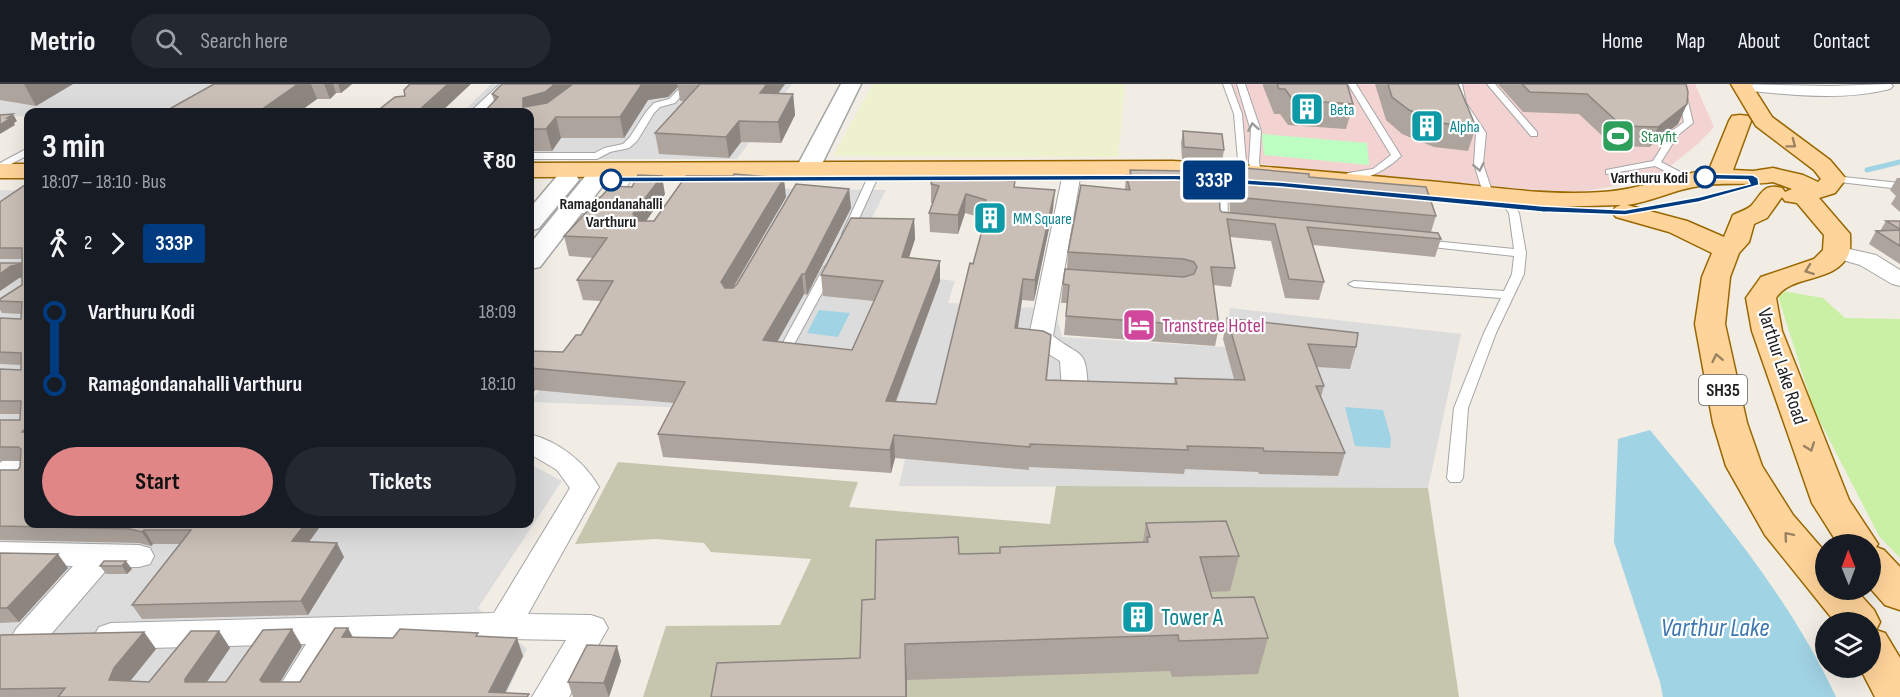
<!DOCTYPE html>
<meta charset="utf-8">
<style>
:root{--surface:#171b24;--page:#242831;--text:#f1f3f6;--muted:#9ea1a6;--line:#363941;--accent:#e18687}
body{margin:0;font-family:"Sofia Sans Condensed",sans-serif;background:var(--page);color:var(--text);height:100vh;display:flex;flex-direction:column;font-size:22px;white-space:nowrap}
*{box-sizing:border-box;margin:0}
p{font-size:20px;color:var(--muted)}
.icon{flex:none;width:33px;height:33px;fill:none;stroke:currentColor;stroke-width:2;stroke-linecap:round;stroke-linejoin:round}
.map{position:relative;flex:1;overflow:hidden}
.side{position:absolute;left:24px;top:24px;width:510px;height:420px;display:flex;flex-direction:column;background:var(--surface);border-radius:12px;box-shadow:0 6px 24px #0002}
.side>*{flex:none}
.badge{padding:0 12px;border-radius:4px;font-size:21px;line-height:39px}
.needle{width:39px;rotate:359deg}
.buttons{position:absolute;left:1815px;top:450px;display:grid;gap:12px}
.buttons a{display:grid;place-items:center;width:66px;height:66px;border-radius:50%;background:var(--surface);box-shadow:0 6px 24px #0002;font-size:30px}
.map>.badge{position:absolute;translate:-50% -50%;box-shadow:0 0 0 3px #fff}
.legs{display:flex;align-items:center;gap:9px;height:66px;padding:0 18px;font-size:20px}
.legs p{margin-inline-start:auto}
.headline{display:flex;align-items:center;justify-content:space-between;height:102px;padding:0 18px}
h1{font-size:33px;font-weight:700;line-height:45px}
.cta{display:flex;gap:12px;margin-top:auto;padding:12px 18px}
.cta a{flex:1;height:69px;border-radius:36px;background:var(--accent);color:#111;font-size:24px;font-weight:700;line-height:69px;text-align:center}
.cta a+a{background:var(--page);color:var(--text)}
ul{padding:0 18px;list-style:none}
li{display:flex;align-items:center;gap:21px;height:72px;font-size:22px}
li i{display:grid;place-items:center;width:9px;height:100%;margin:0 8px;background:currentColor}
li i::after{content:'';width:15px;height:15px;margin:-8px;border:4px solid;border-radius:50%;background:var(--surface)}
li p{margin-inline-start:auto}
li:first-child i{background:linear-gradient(#0000 50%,currentColor 0)}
li:last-child i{background:linear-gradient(currentColor 50%,#0000 0)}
header{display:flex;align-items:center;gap:36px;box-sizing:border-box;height:84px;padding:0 30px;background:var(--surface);border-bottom:2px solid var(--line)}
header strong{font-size:28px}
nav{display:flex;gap:33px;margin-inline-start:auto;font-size:21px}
.search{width:420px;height:54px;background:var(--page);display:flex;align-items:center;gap:15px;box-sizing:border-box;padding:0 21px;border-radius:33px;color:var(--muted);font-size:22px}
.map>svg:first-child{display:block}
.residential{fill:#dddcdc}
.commercial{fill:#f3d3d1}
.construction{fill:#c6c6ae}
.farmland{fill:#eef1cd}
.grass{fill:#c9f0a5}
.park{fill:#bdffc2}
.water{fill:#a0d3e3}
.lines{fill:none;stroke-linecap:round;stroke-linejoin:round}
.stream{stroke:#a0d3e3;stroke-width:5}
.service-casing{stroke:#a6a6a6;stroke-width:2}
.minor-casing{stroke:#a6a6a6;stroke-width:2}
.tertiary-casing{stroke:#a6a6a6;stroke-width:3}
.primary-casing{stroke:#996700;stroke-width:3}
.service{fill:#fff;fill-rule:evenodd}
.minor{fill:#fff;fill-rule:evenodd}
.tertiary{fill:#fff;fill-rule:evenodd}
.primary{fill:#ffd49a;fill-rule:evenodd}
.wall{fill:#ada49d}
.shaded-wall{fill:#8d8680}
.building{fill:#c9bfb7;stroke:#8d8680;stroke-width:1.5}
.oneway{stroke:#9a9a9a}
.oneway2{stroke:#9a8363}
.line-1{fill:#003b80;stroke:#fff;stroke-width:1.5}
.stop-1-dot{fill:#fff;stroke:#003b80;stroke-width:3}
.labels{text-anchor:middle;stroke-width:4.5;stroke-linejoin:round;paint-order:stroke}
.far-culture-label{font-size:16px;fill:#0d838f;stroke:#fff;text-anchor:start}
.far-leisure-label{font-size:16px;fill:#27864d;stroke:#fff;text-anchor:start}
.far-stop-label{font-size:16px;font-weight:bold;fill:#1f1f1f;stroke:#fff;text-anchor:end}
.shield{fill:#fff;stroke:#626262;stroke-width:1.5}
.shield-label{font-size:18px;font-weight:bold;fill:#1f1f1f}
.hotel-label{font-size:20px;fill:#b23c85;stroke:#fff;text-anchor:start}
.street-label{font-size:20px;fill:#1f1f1f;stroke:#fff}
.near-culture-label{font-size:24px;fill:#0d838f;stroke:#fff;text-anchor:start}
.near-water-label{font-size:26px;font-style:italic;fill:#3f77b1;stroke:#fff}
</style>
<header>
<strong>Metrio</strong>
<div class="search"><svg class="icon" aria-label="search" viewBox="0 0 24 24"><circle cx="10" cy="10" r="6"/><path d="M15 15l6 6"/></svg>Search here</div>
<nav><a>Home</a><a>Map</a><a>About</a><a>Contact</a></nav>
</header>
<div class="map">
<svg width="1900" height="613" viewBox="0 0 1900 613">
<rect width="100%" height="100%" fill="#f1ece4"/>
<g class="residential">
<polygon points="0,0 310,0 182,23 81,28 28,28 28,32 0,33"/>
<polygon points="491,0 792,0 737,75 530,75 530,28 391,28 397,24 466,25"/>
<polygon points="733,104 886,106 847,184 955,197 948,219 1055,225 1062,253 1225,263 1230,224 1461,250 1428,404 899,402 915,332 530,318 605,227"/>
<polygon points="0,106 28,107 28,440 530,440 530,380 562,397 478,524 527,565 505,613 0,613"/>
</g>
<polygon class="commercial" points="1232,0 1695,0 1714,43 1699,59 1662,89 1626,100 1579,108 1524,105 1247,79 1241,30"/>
<polygon class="construction" points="618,378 858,398 849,423 1050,440 1056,402 1428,404 1459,613 643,613 666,542 780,541 811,475 711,468 704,459 656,455 575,460"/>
<polygon class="farmland" points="873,0 1125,0 1118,73 833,72"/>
<polygon class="grass" points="1776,206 1823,214 1845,234 1900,235 1900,474 1879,452 1814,326"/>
<polygon class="park" points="1262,50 1367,59 1369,81 1264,71"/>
<g class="water">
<polygon points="819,226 850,229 838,253 807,249"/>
<polygon points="1345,323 1383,326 1391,354 1390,364 1355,362"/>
<path d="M1650,346C1719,430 1790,514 1836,613H1663L1660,598L1614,458L1618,355Z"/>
</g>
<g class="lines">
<polyline class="stream" points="1867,86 1900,78"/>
<defs>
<g id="service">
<polygon points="680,0 688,0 689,3 675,19 660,23 654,29 637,57 629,64 610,68 597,75 530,75 530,69 595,69 604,64 623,60 630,53 646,28 654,19 669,15 681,3"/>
<polygon points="1223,0 1231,0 1242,30 1247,90 1239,88 1234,30"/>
<polygon points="1237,0 1245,0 1261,47 1259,78 1261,88 1256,91 1251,88 1249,78 1251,47"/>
<path d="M1348,0H1356L1401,72C1389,84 1359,103 1343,92L1348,89L1373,85L1391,71Z"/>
<polygon points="1454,0 1462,0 1466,19 1486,49 1483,80 1493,110 1492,112 1484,112 1474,80 1476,49 1458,19"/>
<polygon points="1487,0 1495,0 1537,48 1537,52 1531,52"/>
<polygon points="1676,0 1684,0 1693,39 1678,51 1661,78 1692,94 1692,98 1686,98 1655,82 1606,90 1606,86 1653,77 1672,47 1684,38"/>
<polygon points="28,64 28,71 0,86 0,79"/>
<polygon points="872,92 877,95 852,150 851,152 843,152 842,150 867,95"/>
<polygon points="1834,92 1900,99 1900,105 1831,97 1831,93"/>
<polygon points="626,93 631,96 617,118 594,119 585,129 577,129 576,127 587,114 610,113 623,94"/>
<polygon points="1222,93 1227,96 1228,138 1233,141 1228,144 1219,143 1218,141 1217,96"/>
<polygon points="1509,119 1513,120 1519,129 1526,169 1524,190 1496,249 1468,324 1463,394 1460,398 1450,398 1447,394 1454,324 1484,249 1501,214 1354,203 1348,200 1354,197 1504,207 1512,190 1514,172 1423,162 1418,159 1423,156 1514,165 1509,129 1504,122"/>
<polygon points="830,180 836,183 792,264 791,267 781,267 780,264 824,183"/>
</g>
<g id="minor">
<polygon points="500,0 517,0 487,28 470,28"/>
<path d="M1735,0L1831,2L1891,0L1893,2L1890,5C1843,17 1790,11 1742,6L1737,4Z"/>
<path d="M1071,88L1078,90L1080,94L1053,252C1082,275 1086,262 1088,306L1084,311L1075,314L1066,311L1062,306L1060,277L1034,261L1029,252L1062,94L1064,90Z"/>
<polygon points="1836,162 1876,171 1900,186 1900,202 1892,200 1860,181 1829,172 1826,168 1829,164"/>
<path d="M530,350C559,358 584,377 599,403L528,530L591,531L603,535L608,544L569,613H532L566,556L504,555L342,559L310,613H273L306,560L111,565L99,561L94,552L99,543L111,539L494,529L570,404L557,386L530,370Z"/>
<path d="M28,361V384C19,393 13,398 0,394V379L18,364Z"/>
<polygon points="0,458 139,461 150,464 154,472 150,480 139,483 109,483 40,563 28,567 16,563 11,554 16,545 73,482 0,480"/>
</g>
<g id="tertiary">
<polygon points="841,0 861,0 819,86 815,91 807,93 799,91 795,86"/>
<polygon points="596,88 605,90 608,95 540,183 530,185 530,160 587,90"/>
<polygon points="567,89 576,91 579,96 539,144 530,147 530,124 558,91"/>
</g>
<g id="primary">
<path d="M1731,0H1751L1772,33L1830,76L1846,95L1835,109L1819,114L1850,150C1850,156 1851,164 1849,169C1837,200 1792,189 1776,214L1782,247L1849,416L1878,460L1876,463L1884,466L1900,483V526L1885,521L1870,504V460H1838L1812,419L1752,247L1746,214L1761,193L1814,175L1823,166L1824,151L1797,119L1785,117L1782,113L1767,134L1754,140L1749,158L1739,169L1730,193L1725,240L1747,339L1762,382L1793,431L1826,469V506H1856L1874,526L1880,538L1876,546L1885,549L1900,574V613H1875L1860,584H1870V538H1835L1765,451L1726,382L1713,339L1695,240L1702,193L1712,169L1669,148L1616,133L1612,128L1616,123L1621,121L1548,123L1256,95L1172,91L530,93V79L1172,77C1261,81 1350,90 1439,98C1493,103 1548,112 1602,108C1639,106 1672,91 1709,86L1729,37L1732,32L1740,31L1748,32L1751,37L1733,86L1753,87L1773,84L1803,91L1818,98L1821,95L1814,86L1756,42ZM1773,98L1792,105L1785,108L1782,104C1763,99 1762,110 1751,122C1746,126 1739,128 1733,131L1724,153L1687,137L1627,121C1650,118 1671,107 1694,103C1720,97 1747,102 1773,98Z"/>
<rect x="0" y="80" width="28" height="14"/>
</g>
</defs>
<use href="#service" class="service-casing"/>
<use href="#minor" class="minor-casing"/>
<use href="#tertiary" class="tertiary-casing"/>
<use href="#primary" class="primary-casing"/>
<use href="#service" class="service"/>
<use href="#minor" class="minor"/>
<use href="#tertiary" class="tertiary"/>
<use href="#primary" class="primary"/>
</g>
<g class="wall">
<polygon points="0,0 73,0 36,22 0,16"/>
<polygon points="214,0 352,0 341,9 336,9 330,15 317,15 299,28 164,28"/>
<polygon points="502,0 785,0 778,10 793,10 795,31 781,59 741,58 729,74 659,70 655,49 684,17 680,17 678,3 668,13 648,16 624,54 561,54 552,67 530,67 530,28 494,17 492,10"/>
<polygon points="1263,0 1347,0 1353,20 1346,45 1288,41 1280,30 1274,30 1263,2"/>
<polygon points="1375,0 1458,0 1476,43 1468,67 1434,63 1402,50 1386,36"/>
<polygon points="1498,0 1686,0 1687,20 1678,40 1649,63 1613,62 1579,30 1523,28"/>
<polygon points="1183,47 1224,66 1222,78 1182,75 1181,59"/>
<polygon points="1186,77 1222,128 1230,129 1229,105 1233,83 1309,93 1436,132 1431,148 1441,155 1435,173 1313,161 1324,198 1319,216 1285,214 1271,157 1230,153 1235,184 1231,203 1213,201 1219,243 1215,262 1064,251 1067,219 1061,219 1063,200 1067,185 1068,168 1125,105 1126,91 1129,91 1130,86 1185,87"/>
<polygon points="1897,94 1900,94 1900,128 1891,120 1896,112 1890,106"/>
<polygon points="28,99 28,440 322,440 309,458 344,473 308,531 142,535 132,521 180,460 153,460 151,462 139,459 0,456 0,386 18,386 20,383 21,377 0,377 0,336 20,336 20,330 0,330 0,285 21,286 21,281 0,280 0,234 21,235 22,230 2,229 0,226 0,215 22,201 22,194 19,194 0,207 0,179 22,179 22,175 0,175 0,118"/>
<polygon points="931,100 1015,103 1053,125 1034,217 1022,216 1018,245 1051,251 1047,296 1174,300 1175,294 1234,295 1223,255 1227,234 1356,263 1350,285 1317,283 1324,302 1321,313 1345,369 1338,392 1259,390 1258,388 1185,385 1184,390 1029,383 1029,386 895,374 891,389 663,373 658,350 674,319 535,306 532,310 530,310 530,267 563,268 581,251 601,217 583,216 577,196 593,174 569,172 564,152 665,110 646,137 654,137 786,113 733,204 849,105 851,124 807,211 804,210 777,258 852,266 874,217 823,212 821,191 914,135 915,155 909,174 940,177 940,197 896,318 936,320 981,149 982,134 965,129 958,150 930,148 929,129 933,119 931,119"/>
<polygon points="1886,137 1900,137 1900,180 1869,160 1876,147 1880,147"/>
<polygon points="1146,439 1239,472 1230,507 1210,508 1212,514 1268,554 1258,590 1172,593 1170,587 907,596 860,574 875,515 959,470 999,469 1000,463 1143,458"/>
<polygon points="0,469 68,484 19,538 0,539"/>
<polygon points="104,477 132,485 127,490 106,490 100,482"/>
<polygon points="219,547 230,564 207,598 226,598 302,562 280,598 300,598 353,554 393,554 479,552 523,572 505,609 530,613 0,613 0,551 144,548 156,565 130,597 149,598"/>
<polygon points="621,577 609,613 573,613 568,598"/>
</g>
<g class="shaded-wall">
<polygon points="24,0 73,0 36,22"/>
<polygon points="298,0 311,0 317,15 299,28 258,28"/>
<polygon points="324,0 333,0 336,9 330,15"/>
<polygon points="338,0 352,0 341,9"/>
<polygon points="448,0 471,0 441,28 417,28"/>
<polygon points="555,0 602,0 550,28 523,23 523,14"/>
<polygon points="642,0 677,0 678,3 668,13 648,16 624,54 620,33"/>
<polygon points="767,0 785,0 762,30 760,9"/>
<polygon points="793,10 795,31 781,59 778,38"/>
<polygon points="1687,20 1678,40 1649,63 1658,43"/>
<polygon points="13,30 17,37 14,39 15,41 0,50 0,41 7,34"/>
<polygon points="556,33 561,54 552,67 546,45"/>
<polygon points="739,37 741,58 729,74 726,53"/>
<polygon points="662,92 665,110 637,150 633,130"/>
<polygon points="784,94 786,113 724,219 721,198"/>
<polygon points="849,105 851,124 807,211 805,190"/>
<polygon points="1055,106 1053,125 1034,217 1035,196"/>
<polygon points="966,110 965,129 958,150 958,131"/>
<polygon points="914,135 915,155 902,194 902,173"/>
<polygon points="940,177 940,197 887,340 886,317"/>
<polygon points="22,180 28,192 19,194 0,207 0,190 11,182"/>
<polygon points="802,190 804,210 766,278 763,256"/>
<polygon points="1023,195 1022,216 1014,266 1015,244"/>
<polygon points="530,287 535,306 532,310 530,302"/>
<polygon points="28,342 28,357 22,348"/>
<polygon points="894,351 895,374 891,389 890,366"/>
<polygon points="305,440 322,440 299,471 292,457"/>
<polygon points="144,446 153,460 151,462 142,448"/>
<polygon points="337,459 344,473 308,531 301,517"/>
<polygon points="58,470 68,484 19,538 7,524"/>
<polygon points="126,477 132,485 127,490 122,482"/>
<polygon points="348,544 357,561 342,553"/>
<polygon points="292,545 302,562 271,613 260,596"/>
<polygon points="219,547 230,564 197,612 185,598 185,595"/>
<polygon points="144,548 156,565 127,601 109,596 114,584"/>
<polygon points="517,554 523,572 503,613 489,608"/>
<polygon points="905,560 907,596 907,613 906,613"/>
<polygon points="617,562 621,577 609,613 604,599"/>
</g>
<g class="building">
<polygon points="214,0 298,0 258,28 164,28"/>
<polygon points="410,0 448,0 417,28 376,28 395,13 405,12 404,6"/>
<polygon points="502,0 555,0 545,8 523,14 523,23 547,19 573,0 642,0 620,33 556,33 546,45 530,45 530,28 484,28 498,13 492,10"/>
<polygon points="700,0 767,0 760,9 793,10 778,38 739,37 726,53 655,49"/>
<polygon points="1277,0 1347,0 1353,20 1293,16 1285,5 1279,5"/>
<polygon points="1388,0 1458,0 1476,43 1441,39 1409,26 1392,13"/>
<polygon points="1522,0 1686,0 1688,8 1687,20 1658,43 1622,42 1587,10 1530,8"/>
<polygon points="13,30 7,34 11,34 0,41 0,31"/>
<polygon points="1183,47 1222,50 1224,66 1184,63"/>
<polygon points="1186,77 1218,79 1220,126 1222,128 1438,149 1441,155 1307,143 1324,198 1289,195 1275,140 1227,135 1235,184 1211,183 1219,243 1066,232 1069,201 1063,200 1065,185 1184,193 1194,190 1197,183 1194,178 1184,175 1068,168 1081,101 1130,106 1126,91 1131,91 1130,86 1187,87"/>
<polygon points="1233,83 1309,90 1309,93 1426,103 1436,132 1234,113"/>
<polygon points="734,90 784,94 721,198 725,204 733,204 737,200 796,100 849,105 805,190 802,190 763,256 852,266 883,197 821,191 851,134 914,135 902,173 940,177 886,317 936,320 970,179 973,180 986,132 982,132 986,116 966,110 958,131 929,129 939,102 931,100 933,93 1015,97 1014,103 1055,106 1035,196 1023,195 1015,244 1043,247 1051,251 1046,296 1177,300 1175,294 1245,296 1227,234 1358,249 1356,263 1308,260 1324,302 1316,302 1345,369 1264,367 1263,364 1187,362 1188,366 1030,360 1030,363 894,351 890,366 658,350 685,298 530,284 530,267 563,268 576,251 581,251 613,197 577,196 607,154 564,152 611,102 632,103 638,91 662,92 633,130 638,137 654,137 686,92 733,92"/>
<polygon points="28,99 28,342 22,348 28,348 28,440 305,440 292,457 337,459 301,517 132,521 191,446 144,446 142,448 130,445 0,442 0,386 18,386 20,383 21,365 18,363 0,363 0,336 20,336 21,317 0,317 0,285 21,286 21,269 0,268 0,234 21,235 22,218 0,217 0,215 22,201 22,180 11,182 0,190 0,179 22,179 22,164 0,164 0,118"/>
<polygon points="1886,137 1900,137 1900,145"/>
<polygon points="1900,146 1900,162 1876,147"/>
<polygon points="1226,437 1239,472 1200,473 1212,514 1254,513 1268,554 1179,557 1178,551 905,560 906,613 711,613 717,579 860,574 862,516 875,515 876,456 958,453 959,470 1000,469 1000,463 1148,458 1147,453 1150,453 1146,439"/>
<polygon points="0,469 58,470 7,524 0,524"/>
<polygon points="104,477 126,477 122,482 100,482"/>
<polygon points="335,544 348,544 342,553 393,554 400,545 478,549 476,552 517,554 489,608 529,610 527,613 58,613 65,604 0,605 0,551 144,548 114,584 109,596 149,598 191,547 219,547 185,595 185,598 226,598 263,546 292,545 260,596 262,598 300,598"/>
<polygon points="587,561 617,562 604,599 568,598"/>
</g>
<defs><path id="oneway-chevron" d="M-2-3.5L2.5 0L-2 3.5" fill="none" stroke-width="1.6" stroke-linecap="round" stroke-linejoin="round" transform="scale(1.5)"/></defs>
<g class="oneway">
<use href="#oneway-chevron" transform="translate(1253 43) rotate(-100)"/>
<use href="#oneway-chevron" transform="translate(1479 83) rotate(79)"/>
</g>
<g class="oneway2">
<use href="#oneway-chevron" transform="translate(1792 60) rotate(37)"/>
<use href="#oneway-chevron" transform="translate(1809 186) rotate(160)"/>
<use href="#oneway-chevron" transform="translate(1717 274) rotate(-102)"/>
<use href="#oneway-chevron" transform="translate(1810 363) rotate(70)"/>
<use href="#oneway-chevron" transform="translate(1788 452) rotate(-130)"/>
</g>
<polygon class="line-1" points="1705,90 1753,91 1758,94 1759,101 1699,118 1625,131 1542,128 1281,103 1175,96 611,98 607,96 611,93 1175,91 1281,98 1542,122 1625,126 1699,113 1750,100 1748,96 1702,95 1702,91"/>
<defs>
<symbol id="building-square" viewBox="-11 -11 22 22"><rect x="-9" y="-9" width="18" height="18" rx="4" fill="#0f9aa8" stroke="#fff"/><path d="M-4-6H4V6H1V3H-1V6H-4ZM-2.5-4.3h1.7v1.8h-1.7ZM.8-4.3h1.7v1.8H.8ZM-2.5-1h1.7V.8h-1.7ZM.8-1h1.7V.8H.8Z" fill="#fff"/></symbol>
<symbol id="stadium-square" viewBox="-11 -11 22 22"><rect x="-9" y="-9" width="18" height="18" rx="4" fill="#2e9e5b" stroke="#fff"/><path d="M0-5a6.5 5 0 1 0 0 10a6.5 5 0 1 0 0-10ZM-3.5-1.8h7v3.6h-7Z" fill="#fff"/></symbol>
<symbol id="hotel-square" viewBox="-11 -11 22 22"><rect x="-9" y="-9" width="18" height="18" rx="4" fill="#d1479c" stroke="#fff"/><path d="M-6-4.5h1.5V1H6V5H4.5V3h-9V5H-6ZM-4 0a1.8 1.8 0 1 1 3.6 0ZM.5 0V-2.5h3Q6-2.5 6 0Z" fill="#fff"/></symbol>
</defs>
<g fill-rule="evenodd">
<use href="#building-square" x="1288" y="6" width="38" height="38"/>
<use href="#building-square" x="1408" y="23" width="38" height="38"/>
<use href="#stadium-square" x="1599" y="33" width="38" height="38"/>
<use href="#building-square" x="971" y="115" width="38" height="38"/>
<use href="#hotel-square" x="1120" y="222" width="38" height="38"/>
<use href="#building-square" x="1119" y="514" width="38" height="38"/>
</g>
<g class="stop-1-dot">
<circle cx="1705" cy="93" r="10"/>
<circle cx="611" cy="96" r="10"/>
</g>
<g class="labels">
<g class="far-culture-label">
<text x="1330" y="31">Beta</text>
<text x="1450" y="48">Alpha</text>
<text x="1013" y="140">MM Square</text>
</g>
<g class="far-leisure-label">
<text x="1641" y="58">Stayfit</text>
</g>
<g class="far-stop-label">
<text x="1688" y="99">Varthuru Kodi</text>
<text x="611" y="125" text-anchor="middle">Ramagondanahalli<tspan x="611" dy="18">Varthuru</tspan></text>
</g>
<rect class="shield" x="1699" y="291" width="48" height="30" rx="4.5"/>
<g class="shield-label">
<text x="1723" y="312">SH35</text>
</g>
<g class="hotel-label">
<text x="1162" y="248">Transtree Hotel</text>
</g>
<g class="street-label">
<text transform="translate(1783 282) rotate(72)" y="7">Varthur Lake Road</text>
</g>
<g class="near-culture-label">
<text x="1161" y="541">Tower A</text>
</g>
<g class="near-water-label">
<text x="1715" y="552">Varthur Lake</text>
</g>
</g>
</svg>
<div class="buttons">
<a><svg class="needle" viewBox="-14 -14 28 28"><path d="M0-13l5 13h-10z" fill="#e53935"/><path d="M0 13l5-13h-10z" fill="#9ea1a6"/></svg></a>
<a><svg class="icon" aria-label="layers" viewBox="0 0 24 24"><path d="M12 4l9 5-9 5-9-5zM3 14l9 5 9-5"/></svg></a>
</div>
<b class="badge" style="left:1214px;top:96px;background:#003b80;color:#fff">333P</b>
<section class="side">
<div class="headline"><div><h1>3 min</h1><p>18:07 – 18:10 · Bus</p></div><b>₹80</b></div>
<div class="legs"><svg class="icon" aria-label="walk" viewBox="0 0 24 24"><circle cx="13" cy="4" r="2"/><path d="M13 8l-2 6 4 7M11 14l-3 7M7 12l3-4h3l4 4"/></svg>2<svg class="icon" aria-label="forward" viewBox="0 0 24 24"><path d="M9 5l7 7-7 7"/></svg><b class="badge" style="background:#003b80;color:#fff">333P</b></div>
<ul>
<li><i style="color:#003b80"></i><b>Varthuru Kodi</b><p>18:09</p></li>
<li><i style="color:#003b80"></i><b>Ramagondanahalli Varthuru</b><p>18:10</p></li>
</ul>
<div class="cta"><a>Start</a><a>Tickets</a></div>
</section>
</div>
